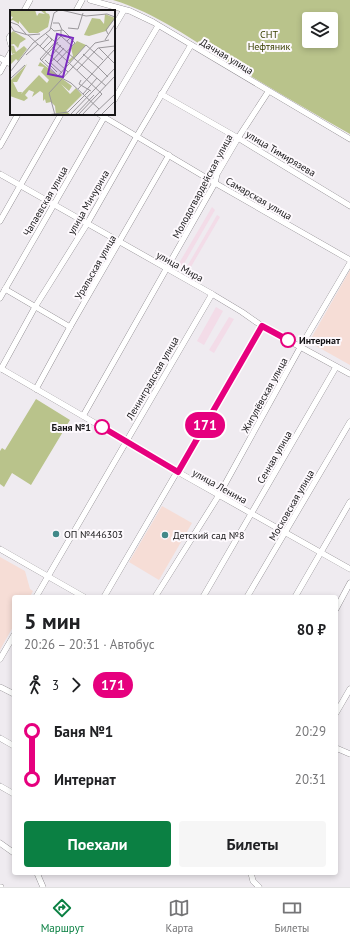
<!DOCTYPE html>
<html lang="ru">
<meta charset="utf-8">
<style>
:root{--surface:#fff;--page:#f6f6f6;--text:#202124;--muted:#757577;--line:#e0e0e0;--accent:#0b8043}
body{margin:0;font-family:"PT Sans",sans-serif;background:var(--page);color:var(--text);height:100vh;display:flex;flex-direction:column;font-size:15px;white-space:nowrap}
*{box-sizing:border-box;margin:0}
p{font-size:13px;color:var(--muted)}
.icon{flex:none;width:22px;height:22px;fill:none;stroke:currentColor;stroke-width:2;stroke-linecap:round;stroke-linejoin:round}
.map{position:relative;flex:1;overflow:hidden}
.panel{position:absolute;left:12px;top:595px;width:326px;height:280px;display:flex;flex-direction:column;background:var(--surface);border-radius:4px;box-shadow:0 2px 6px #0003}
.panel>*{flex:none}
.badge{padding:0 8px;border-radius:13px;font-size:14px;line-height:26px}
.buttons{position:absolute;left:302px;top:12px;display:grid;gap:8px}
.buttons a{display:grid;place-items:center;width:36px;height:36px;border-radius:4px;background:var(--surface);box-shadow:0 2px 6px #0003;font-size:20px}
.map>.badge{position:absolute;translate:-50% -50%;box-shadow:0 0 0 2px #fff}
.legs{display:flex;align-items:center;gap:6px;height:44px;padding:0 12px;font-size:13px}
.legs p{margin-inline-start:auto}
.headline{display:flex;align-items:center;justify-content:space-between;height:68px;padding:0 12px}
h1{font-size:22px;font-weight:700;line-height:30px}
.cta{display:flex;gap:8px;margin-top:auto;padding:8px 12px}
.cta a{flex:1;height:46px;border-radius:4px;background:var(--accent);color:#fff;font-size:16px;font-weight:700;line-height:46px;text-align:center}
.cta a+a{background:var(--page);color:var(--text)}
ul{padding:0 12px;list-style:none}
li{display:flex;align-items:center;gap:14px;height:48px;font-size:15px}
li i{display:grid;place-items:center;width:6px;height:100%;margin:0 5px;background:currentColor}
li i::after{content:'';width:10px;height:10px;margin:-5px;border:3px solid;border-radius:50%;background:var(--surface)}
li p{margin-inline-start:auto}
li:first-child i{background:linear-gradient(#0000 50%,currentColor 0)}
li:last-child i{background:linear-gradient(currentColor 50%,#0000 0)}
.tabs{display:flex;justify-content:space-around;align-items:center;height:56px;border-top:1px solid var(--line);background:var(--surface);font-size:11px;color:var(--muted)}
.tabs a{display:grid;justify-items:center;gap:2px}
.tabs .selected{color:var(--accent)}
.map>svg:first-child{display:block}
.industrial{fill:#f3dce8}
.education{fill:#f6ddd6}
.green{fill:#b9c38b;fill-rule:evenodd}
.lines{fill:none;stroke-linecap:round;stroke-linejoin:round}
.minor-casing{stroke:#736f74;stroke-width:6}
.minor{stroke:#fff;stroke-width:5.5}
.line-1-casing{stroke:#fff;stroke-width:9}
.line-1{stroke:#e6007e;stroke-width:6}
.stop-1-dot{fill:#fff;stroke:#e6007e;stroke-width:2}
.poi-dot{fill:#418989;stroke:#fdf9fd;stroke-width:1.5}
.labels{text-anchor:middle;stroke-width:4;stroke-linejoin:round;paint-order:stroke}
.park-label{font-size:10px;fill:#394000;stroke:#fdf9fd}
.street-label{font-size:10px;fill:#171618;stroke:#fdf9fd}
.stop-label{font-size:10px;font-weight:bold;fill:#171618;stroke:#fdf9fd;text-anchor:start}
.poi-label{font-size:10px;fill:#171618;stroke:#fdf9fd;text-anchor:start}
.inset-road{fill:none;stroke:#99969a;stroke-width:1}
.view{fill:#7b2cbf;fill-opacity:0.15;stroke:#7b2cbf;stroke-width:2}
.inset-edge{fill:none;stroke:#171618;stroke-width:2}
</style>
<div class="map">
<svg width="350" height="887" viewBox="0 0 350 887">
<rect width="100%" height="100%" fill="#efebf0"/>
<g class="industrial">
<polygon points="212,207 215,210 182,267 178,265"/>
<polygon points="217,215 220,217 188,272 185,270"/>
<polygon points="216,307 223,311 204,345 197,341"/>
<polygon points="229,317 234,319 214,353 209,350"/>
</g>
<g class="education">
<polygon points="350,270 350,365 309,342"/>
<polygon points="162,506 192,523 159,580 129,562"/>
<polygon points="0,557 25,571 30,589 33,591 30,597 14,597 14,625 0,650"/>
</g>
<g class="green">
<path d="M113,0H350V134C310,111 270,88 231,64C193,40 156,13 113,0ZM309,19H331V41H309Z"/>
<polygon points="36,399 70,420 31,485 12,473 4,487 0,484 0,451 2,448 5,450"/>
</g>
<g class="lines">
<defs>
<g id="minor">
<polyline points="90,0 130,11 153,22 350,139"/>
<polyline points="24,11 30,0"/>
<polyline points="76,11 82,0"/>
<polyline points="114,27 124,10"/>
<polyline points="11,35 9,38 11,45"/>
<polyline points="0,58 11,64"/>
<polyline points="0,72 11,52"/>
<polyline points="161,94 238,138 350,206"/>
<polyline points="114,100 158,26"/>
<polyline points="99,114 215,183 350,260"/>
<polyline points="0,146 18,114"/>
<polyline points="0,174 212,294 242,312 262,326 350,374"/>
<polyline points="0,221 61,114"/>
<polyline points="5,289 70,327"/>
<polyline points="0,298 106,114"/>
<polyline points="0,368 126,441 178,472 350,569"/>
<polyline points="1,369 35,307 87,224 137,136 191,45"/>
<polyline points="36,389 70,327 169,155"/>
<polyline points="83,416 215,183 217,174 238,138 268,92"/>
<polyline points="0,549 84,597"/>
<polyline points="36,597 212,294"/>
<polyline points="104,597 262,326"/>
<polyline points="155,597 219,495 301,346 350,263"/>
<polyline points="203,597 336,367"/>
<polyline points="247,597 350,422"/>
<polyline points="295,597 350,502"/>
<polyline points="336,609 350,583"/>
<polyline points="0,659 14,635"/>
<polyline points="0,687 14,694"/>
<polyline points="336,713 350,689"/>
<polyline points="0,738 14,746"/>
<polyline points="336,748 350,754"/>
<polyline points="0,786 14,794"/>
<polyline points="0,843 14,853"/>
<polyline points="37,873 43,887"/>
<polyline points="251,873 253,881 259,887"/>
<polyline points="0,887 1,887"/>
</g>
</defs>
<use href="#minor" class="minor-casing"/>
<use href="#minor" class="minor"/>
</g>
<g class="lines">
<defs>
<polyline id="line-1" points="102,427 178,472 262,326 288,340"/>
</defs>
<use href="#line-1" class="line-1-casing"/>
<use href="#line-1" class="line-1"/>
</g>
<g class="stop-1-dot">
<circle cx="288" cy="340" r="7"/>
<circle cx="102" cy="427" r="7"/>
</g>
<g class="poi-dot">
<circle cx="56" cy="534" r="4"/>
<circle cx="165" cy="535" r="4"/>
</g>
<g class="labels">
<g class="park-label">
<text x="269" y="38">СНТ<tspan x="269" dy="12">Нефтяник</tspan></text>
</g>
<g class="street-label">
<text transform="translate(227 56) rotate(31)" y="4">Дачная улица</text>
<text transform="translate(281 153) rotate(31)" y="4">улица Тимирязева</text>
<text transform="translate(202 186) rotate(-62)" y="4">Молодогвардейская улица</text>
<text transform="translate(259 198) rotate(30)" y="4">Самарская улица</text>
<text transform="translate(45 201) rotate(-60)" y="4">Чапаевская улица</text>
<text transform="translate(88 202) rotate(-60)" y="4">улица Мичурина</text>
<text transform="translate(180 266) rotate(29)" y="4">улица Мира</text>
<text transform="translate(95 267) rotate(-60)" y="4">Уральская улица</text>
<text transform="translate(152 378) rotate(-60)" y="4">Ленинградская улица</text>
<text transform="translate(264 395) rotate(-61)" y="4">Жигулёвская улица</text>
<text transform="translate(274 457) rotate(-60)" y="4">Сенная улица</text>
<text transform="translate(220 486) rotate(29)" y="4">улица Ленина</text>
<text transform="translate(291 505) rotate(-60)" y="4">Московская улица</text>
</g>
<g class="stop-label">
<text x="299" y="344">Интернат</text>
<text x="91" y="431" text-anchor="end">Баня №1</text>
</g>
<g class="poi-label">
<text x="64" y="538">ОП №446303</text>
<text x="173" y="539">Детский сад №8</text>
</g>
</g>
<g transform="translate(10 10)">
<rect width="105" height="105" fill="#efebf0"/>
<path d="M6,0H25L27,6L29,3L35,4L30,0H35L36,3L39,4L40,7L38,17L28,23H19L9,11V14L3,10L0,11L3,7L0,6V1ZM95,4L105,8L96,21L79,26L74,25L82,8L90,9L94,14ZM3,21L16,29L10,33L8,38L4,34L0,35V24ZM67,31L76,35L60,52L58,51L63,46L61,38ZM0,35L4,36L6,42L14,36L17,39L8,51L6,49L0,55V46L5,43L2,44ZM30,52L62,76L59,81L51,74L60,84L66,78L72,85L56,101L61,105H46L45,96L41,92L36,93L35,89L33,91V83L30,81L22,87L24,82L19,80L15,85L18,88L14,91L0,86V71L17,54L7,72H3L8,82H12L11,84L29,65L37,73L39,70L31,62L34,57L28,56Z" fill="#b9c38b"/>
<path class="inset-road" d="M51,0L76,6L97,4L105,7M0,12L8,15L16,24M43,13H49L52,20M0,15L4,21L18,25L58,62M41,18L44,21L53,20L61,28M58,18L68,19L73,3M51,20V26L30,49L48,66L61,73L89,99M36,24L96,76M98,24L96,20L105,8M18,25L30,24M51,26L62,36M95,30L105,14M30,36L39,26M41,36L92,84L72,105M89,38L105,54M33,39L42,30L40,28M73,44L88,57M16,45L28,34M41,46L51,35M35,50L47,62M31,51L48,32M40,52L52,63M47,52L65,33L60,28L57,31M39,54L54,38M88,57L98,67M67,60L88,38L105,36M0,62L23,33L40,20L44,3L49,0M48,66L76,35L93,50M0,69L15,55M71,70L69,74L81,81M68,79L105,39M73,84L87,68M58,102L80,80M61,104L105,58M37,105L58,102M45,105L39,83L85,33L99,30M65,105L84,85M68,105L104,67M83,105L105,84M91,105L105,91"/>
<path class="view" d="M47,24L63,28L53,67L38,64Z"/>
<rect width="105" height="105" class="inset-edge"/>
</g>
</svg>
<div class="buttons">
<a><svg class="icon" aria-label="layers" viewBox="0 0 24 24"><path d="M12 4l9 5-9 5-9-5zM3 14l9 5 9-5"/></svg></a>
</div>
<b class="badge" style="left:205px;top:425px;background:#e6007e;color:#fff">171</b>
<section class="panel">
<div class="headline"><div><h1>5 мин</h1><p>20:26 – 20:31 · Автобус</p></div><b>80 ₽</b></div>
<div class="legs"><svg class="icon" aria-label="walk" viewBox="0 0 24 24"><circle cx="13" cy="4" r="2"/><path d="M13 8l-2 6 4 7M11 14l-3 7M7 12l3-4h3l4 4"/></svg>3<svg class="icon" aria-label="forward" viewBox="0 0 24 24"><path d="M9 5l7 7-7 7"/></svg><b class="badge" style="background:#e6007e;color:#fff">171</b></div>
<ul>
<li><i style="color:#e6007e"></i><b>Баня №1</b><p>20:29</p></li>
<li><i style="color:#e6007e"></i><b>Интернат</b><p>20:31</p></li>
</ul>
<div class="cta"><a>Поехали</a><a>Билеты</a></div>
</section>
</div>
<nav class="tabs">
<a class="selected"><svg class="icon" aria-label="directions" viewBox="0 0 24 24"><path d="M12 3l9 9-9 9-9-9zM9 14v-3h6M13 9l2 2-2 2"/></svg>Маршрут</a>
<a><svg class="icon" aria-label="map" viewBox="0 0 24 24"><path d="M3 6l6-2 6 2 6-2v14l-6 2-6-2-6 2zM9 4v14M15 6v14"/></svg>Карта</a>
<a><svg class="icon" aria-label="tickets" viewBox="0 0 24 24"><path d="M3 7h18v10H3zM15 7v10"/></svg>Билеты</a>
</nav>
